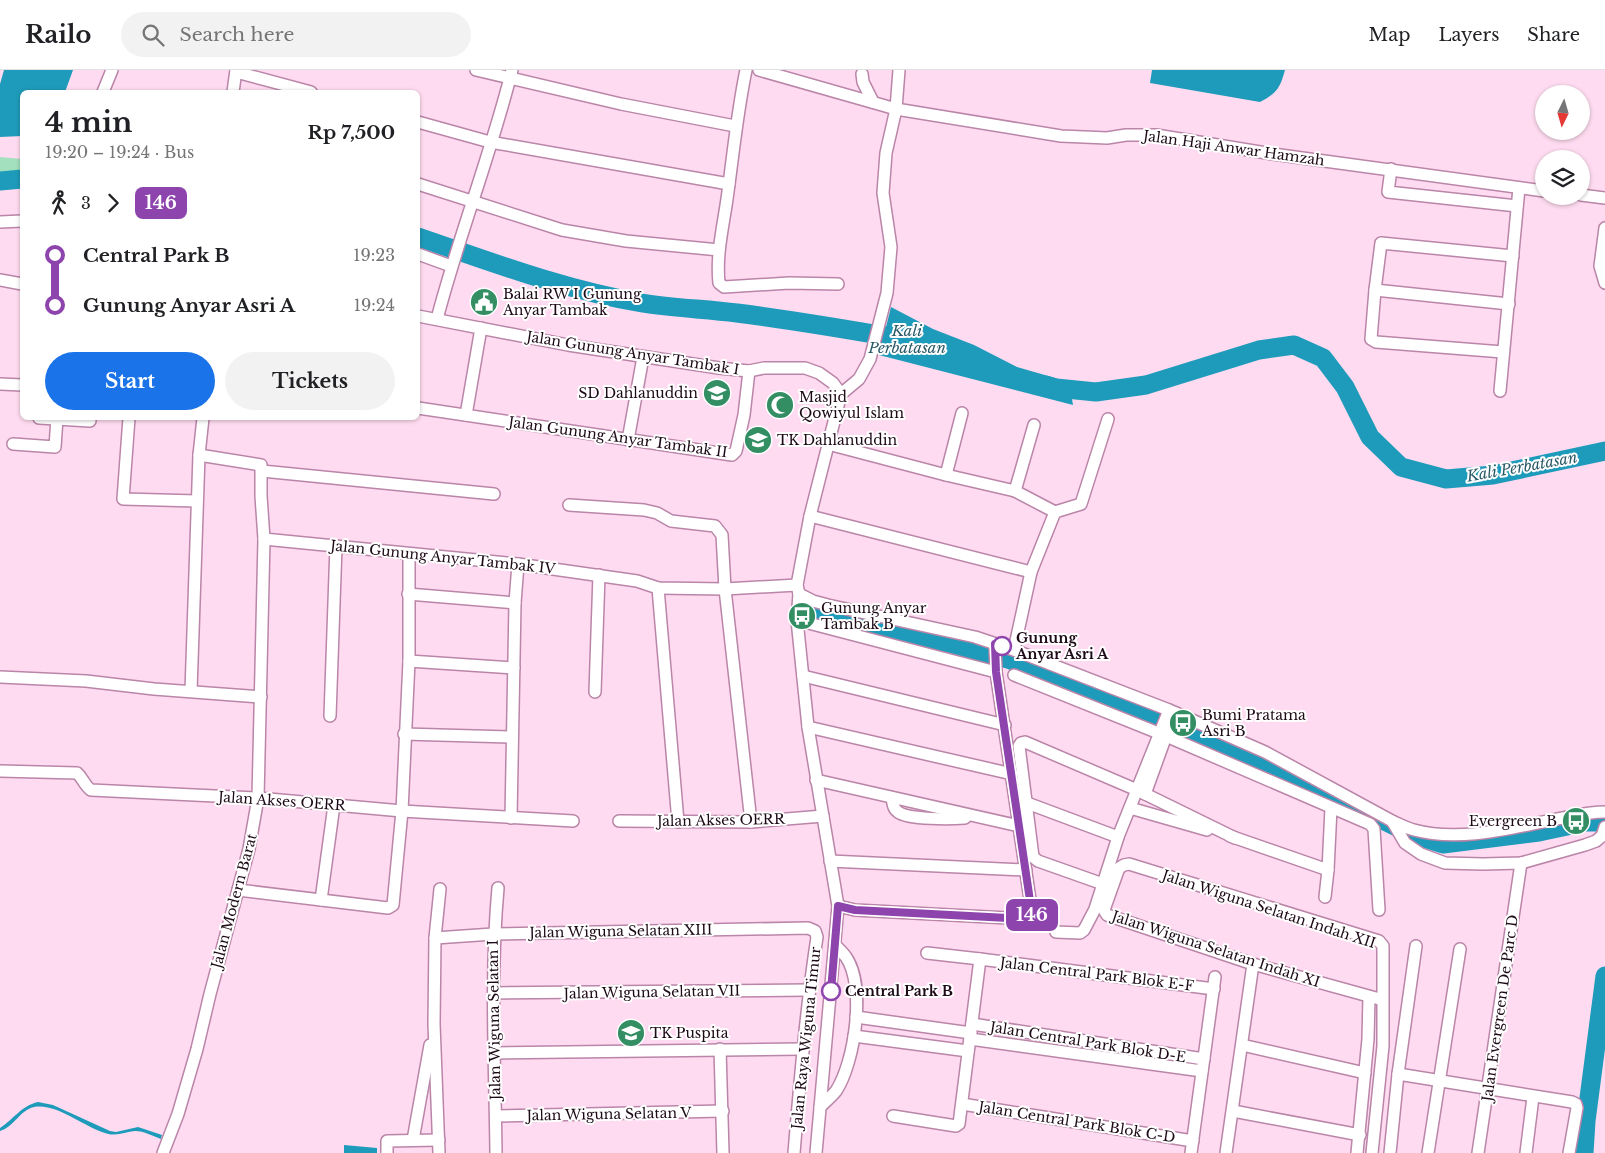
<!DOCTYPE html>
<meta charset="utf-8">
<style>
:root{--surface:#fff;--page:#f2f2f2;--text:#202124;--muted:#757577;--line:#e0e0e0;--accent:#1a73e8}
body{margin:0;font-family:"Libre Baskerville",serif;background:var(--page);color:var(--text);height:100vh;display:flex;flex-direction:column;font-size:19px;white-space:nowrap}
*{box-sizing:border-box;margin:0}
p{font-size:16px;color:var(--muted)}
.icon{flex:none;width:28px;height:28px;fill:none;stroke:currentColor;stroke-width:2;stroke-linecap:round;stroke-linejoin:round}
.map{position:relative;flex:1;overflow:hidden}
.side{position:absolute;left:20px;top:20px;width:400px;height:330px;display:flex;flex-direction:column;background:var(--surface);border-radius:8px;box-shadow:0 1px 4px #0004}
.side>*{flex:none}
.badge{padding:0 10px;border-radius:8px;font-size:18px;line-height:32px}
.needle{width:32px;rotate:185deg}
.controls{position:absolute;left:1535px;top:15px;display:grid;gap:10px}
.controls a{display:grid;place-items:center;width:55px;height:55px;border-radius:50%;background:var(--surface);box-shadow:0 1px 4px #0004;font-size:25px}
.map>.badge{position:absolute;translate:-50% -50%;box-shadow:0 0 0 2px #fff}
.legs{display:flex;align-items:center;gap:8px;height:55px;padding:0 25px;font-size:16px}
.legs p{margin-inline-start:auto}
.summary{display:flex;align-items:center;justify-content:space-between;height:85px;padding:0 25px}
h1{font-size:28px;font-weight:700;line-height:38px}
.button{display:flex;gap:10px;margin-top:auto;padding:10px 25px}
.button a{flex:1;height:58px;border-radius:30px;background:var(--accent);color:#fff;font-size:20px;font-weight:700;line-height:58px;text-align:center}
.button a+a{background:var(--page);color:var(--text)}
ul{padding:0 25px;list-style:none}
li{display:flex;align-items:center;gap:18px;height:50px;font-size:19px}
li i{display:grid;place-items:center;width:8px;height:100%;margin:0 6px;background:currentColor}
li i::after{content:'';width:12px;height:12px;margin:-6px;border:4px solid;border-radius:50%;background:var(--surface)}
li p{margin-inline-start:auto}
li:first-child i{background:linear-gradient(#0000 50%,currentColor 0)}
li:last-child i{background:linear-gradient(currentColor 50%,#0000 0)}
header{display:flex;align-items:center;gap:30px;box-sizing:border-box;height:70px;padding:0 25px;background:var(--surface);border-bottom:1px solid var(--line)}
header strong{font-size:24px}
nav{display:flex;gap:28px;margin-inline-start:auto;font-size:18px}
.search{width:350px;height:45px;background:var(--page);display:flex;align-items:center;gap:12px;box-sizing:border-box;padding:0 18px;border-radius:28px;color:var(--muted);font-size:19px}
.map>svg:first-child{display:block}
.green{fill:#a3e0be}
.water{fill:#1e9bba}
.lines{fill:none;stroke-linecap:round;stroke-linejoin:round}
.river{stroke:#1e9bba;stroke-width:19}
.minor-casing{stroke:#ba85a8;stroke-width:14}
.minor{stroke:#fff;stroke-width:11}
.line-1-casing{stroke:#fff;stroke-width:11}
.line-1{stroke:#8e44ad;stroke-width:8}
.stop-1-dot{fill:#fff;stroke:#8e44ad;stroke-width:2.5}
.labels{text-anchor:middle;stroke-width:4;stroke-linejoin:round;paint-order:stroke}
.street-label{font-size:14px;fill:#1d0a17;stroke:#fff}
.poi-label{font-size:14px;fill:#1d0a17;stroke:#fff;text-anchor:start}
.stop-label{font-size:14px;font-weight:bold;fill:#1d0a17;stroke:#fff;text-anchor:start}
.water-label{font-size:15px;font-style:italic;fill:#2a5967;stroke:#fff}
</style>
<header>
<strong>Railo</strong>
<div class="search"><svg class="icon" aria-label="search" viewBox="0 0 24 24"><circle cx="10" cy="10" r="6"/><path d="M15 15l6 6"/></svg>Search here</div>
<nav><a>Map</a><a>Layers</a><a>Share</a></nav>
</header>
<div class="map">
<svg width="1605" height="1083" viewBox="0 0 1605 1083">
<rect width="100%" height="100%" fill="#fedbf0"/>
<polygon class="green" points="0,87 22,89 22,105 0,106"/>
<g class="water">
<polygon points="4,0 73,0 65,22 22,22 22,66 0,67 0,14"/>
<path d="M1152,0H1285C1280,18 1277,23 1260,32L1150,13Z"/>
<polygon points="891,237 933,259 974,275 1017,297 1069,312 1073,335 879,285"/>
<path d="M38,1032L53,1035L110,1061L116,1062L138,1057L162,1065L161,1069C153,1066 144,1061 135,1061C125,1062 116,1067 105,1063C84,1057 57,1033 34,1037C20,1040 14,1057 0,1061V1058C14,1049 21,1036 38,1032Z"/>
<polygon points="344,1075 377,1078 377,1083 344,1083"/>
</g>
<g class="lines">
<g class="river">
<polyline points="0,111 22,109"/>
<path d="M418,167C491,192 565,220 642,233C673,238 705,239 737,243C794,250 851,260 909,270"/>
<polyline points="1046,315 1056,318 1096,322 1146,315 1259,280 1294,275 1323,288 1345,317 1370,367 1401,397 1446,409 1493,405 1605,381"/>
<polyline points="803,542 953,574 1008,589 1178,656 1279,699 1411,764 1443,774 1539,762 1586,752 1605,752"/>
<polyline points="1584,1083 1586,1051 1605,906"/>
</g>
<defs>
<g id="minor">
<polyline points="476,0 621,34 735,56"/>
<path d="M746,0C737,43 733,86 727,129C723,157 716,185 719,213L724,217L789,213L838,214"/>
<polyline points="759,0 896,39 1061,66 1107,68 1126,65 1156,65 1273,84 1544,121"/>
<polyline points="236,2 311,22"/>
<polyline points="862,4 863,12 873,32"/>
<polyline points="103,22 112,0"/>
<polyline points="233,22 236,0"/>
<polyline points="418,52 490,72 729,114"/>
<polyline points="1391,99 1388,122 1517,136"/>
<polyline points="418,114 562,160 626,171 719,180"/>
<polyline points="1581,125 1605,128"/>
<polyline points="0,152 22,151"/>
<polyline points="1605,158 1600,196 1605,213"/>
<polyline points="418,184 451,196"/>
<polyline points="0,210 22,214"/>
<polyline points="1375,220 1509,234"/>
<polyline points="418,246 568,275 719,298 749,301 764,298 805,298 819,303 833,313 841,324"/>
<path d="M437,249C459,165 491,84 512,0"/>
<polyline points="1503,282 1376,272 1371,269 1375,220 1381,173 1513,186"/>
<polyline points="0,314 22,315"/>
<polyline points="1500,321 1519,118"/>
<polyline points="418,338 732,385 736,381 744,345 749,301"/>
<polyline points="466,345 481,258"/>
<polyline points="39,348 90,351"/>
<polyline points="129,348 123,429 197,431"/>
<polyline points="203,348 199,385 261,395 261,426 264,469 518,494 637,511 658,518 725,519 797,515"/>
<polyline points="628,370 643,287"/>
<polyline points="13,374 55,377 57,348"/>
<polyline points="828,374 946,405 1015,421 1055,442"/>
<polyline points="262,401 494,424"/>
<polyline points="946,405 962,343"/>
<polyline points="1015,421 1034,355"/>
<polyline points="569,435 644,440 657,443 671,451 715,456 722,465 725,519 751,752"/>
<polyline points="810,446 1031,502"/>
<polyline points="658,518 678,752"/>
<polyline points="408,524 515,533"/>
<path d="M799,524L813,531L828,535L975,567L1014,580L1169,640L1265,682L1392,751C1399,754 1406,758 1414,760C1458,772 1508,759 1552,750C1569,747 1587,742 1605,742"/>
<polyline points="797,550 996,602 1032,843 1031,847 1027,849 855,840 838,836"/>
<polyline points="995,574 996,602"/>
<polyline points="1014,580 1031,502 1055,442 1081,434 1108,349"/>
<polyline points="409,591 514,598"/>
<polyline points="1014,605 1166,666 1370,754 1374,759 1379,840"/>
<polyline points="803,606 1005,655"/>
<polyline points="0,607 86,611 154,619 261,627"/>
<polyline points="191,621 199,385"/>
<polyline points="595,622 599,505"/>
<polyline points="330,646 336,476"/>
<polyline points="808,657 1012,704"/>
<polyline points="404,664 512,667"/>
<path d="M0,701L77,703C83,708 84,715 91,720L258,728L402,741L573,751"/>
<polyline points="816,710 1019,756"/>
<polyline points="1145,724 1166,666 1176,643"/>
<path d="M892,728C893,733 893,739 898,742C909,750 951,749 965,748"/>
<polyline points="1027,733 1118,767"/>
<polyline points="1130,738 1207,760"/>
<polyline points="511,748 515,533 518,494"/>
<polyline points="619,751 751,752 823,746"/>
<polyline points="1392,751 1405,773 1421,784 1445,793 1483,794 1521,793 1585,775 1596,771 1602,766 1605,757"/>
<polyline points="1230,766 1328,800"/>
<polyline points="830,791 1026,800"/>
<polyline points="1103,814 1038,791 1033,787 1019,676 1021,673 1025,672 1137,720 1235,768"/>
<polyline points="238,820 388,838 393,835 402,741 409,591 409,484"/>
<polyline points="1325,827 1328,800 1331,738"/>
<polyline points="321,830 334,735"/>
<polyline points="1056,862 1080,863 1084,860 1095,839 1118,767 1169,640"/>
<path d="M435,868L493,864L808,858L815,861L817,867C806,939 800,1011 794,1083"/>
<polyline points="980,889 1214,919"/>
<polyline points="494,923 809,920"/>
<polyline points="856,947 971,963"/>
<polyline points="972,954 1204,989"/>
<polyline points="854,966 968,981"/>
<polyline points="970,969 1202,1001"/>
<polyline points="1242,975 1365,1003"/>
<polyline points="720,979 723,1083"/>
<polyline points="494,983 802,979"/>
<polyline points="1398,1004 1572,1032 1576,1034 1577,1038 1569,1083"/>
<polyline points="962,1034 1193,1071"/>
<path d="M820,1037C825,1032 831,1027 836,1021C855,992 866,916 846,887C843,883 839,879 835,875"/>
<polyline points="1233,1041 1360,1065"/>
<polyline points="496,1046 723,1041"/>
<polyline points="893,1046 956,1056 959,1054 980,889 927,883"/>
<polyline points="413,1070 430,975"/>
<polyline points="163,1083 178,1044 197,979 210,924 249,779 258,728 264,469"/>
<polyline points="387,1083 387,1071 439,1070"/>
<polyline points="439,1083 434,954 435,868 440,819"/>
<path d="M496,1083C495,995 490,906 498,818"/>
<polyline points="816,1083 838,836 808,657 797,550 799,524 797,515 810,446 841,324 859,309 870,289 887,223 891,177 883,123 886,83 896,39 899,0"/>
<polyline points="1191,1083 1215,907"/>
<polyline points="1226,1083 1253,894"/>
<polyline points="1357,1083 1368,969 1369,927"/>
<polyline points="1372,1083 1383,976 1383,876 1379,871 1129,794 1124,795 1119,798 1104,840 1107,845 1253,894 1383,930"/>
<polyline points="1390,1083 1398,1004 1416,876"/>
<polyline points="1428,1083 1460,879"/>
<polyline points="1478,1083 1521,793"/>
<polyline points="1526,1083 1533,1027"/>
</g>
</defs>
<use href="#minor" class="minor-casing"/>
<use href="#minor" class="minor"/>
</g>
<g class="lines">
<defs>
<polyline id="line-1" points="831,921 838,836 855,840 1008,848 1027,849 1031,847 1032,844 996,602 995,574 1002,576"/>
</defs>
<use href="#line-1" class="line-1-casing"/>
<use href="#line-1" class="line-1"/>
</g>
<defs>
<symbol id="civic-disc" viewBox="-11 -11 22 22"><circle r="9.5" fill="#338e64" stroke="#fff"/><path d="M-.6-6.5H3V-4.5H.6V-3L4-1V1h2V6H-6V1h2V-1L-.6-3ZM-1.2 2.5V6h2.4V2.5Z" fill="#fff"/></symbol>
<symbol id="school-disc" viewBox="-11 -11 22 22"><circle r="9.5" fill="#338e64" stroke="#fff"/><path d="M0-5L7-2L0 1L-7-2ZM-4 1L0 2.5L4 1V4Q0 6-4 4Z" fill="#fff"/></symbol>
<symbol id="mosque-disc" viewBox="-11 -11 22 22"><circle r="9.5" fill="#338e64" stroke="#fff"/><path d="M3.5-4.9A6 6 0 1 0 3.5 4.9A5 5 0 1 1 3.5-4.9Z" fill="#fff"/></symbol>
<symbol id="bus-disc" viewBox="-11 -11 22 22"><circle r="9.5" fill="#338e64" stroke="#fff"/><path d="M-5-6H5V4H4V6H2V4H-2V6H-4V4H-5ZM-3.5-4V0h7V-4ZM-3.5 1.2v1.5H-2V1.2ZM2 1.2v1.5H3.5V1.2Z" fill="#fff"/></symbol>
</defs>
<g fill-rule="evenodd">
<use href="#civic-disc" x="468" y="216" width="32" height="32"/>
<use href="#school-disc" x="701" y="307" width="32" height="32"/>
<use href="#mosque-disc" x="764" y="319" width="32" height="32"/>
<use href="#school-disc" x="742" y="354" width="32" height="32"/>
<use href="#bus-disc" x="786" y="530" width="32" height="32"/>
<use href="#bus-disc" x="1167" y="637" width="32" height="32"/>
<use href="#bus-disc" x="1560" y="735" width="32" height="32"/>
<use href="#school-disc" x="615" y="947" width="32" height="32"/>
</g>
<g class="stop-1-dot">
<circle cx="1002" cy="576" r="9"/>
<circle cx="831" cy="921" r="9"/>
</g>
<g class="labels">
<g class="street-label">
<text transform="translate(1234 78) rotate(8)" y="5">Jalan Haji Anwar Hamzah</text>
<text transform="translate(633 283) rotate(9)" y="5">Jalan Gunung Anyar Tambak I</text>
<text transform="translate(618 367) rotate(8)" y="5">Jalan Gunung Anyar Tambak II</text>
<text transform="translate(443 487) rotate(6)" y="5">Jalan Gunung Anyar Tambak IV</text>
<text transform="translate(282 731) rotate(4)" y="5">Jalan Akses OERR</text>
<text transform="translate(721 750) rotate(-1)" y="5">Jalan Akses OERR</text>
<text transform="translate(234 831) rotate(-75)" y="5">Jalan Modern Barat</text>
<text transform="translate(1269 839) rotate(18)" y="5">Jalan Wiguna Selatan Indah XII</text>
<text transform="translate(621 861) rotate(-1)" y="5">Jalan Wiguna Selatan XIII</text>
<text transform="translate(1216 879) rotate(18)" y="5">Jalan Wiguna Selatan Indah XI</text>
<text transform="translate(1097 904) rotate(7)" y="5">Jalan Central Park Blok E-F</text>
<text transform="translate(652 922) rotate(-1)" y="5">Jalan Wiguna Selatan VII</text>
<text transform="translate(1500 938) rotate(-82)" y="5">Jalan Evergreen De Parc D</text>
<text transform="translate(494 950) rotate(-91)" y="5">Jalan Wiguna Selatan I</text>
<text transform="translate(806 968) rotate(-84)" y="5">Jalan Raya Wiguna Timur</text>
<text transform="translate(1088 972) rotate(9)" y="5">Jalan Central Park Blok D-E</text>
<text transform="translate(609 1044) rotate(-1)" y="5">Jalan Wiguna Selatan V</text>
<text transform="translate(1077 1052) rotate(9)" y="5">Jalan Central Park Blok C-D</text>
</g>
<g class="poi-label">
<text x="503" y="229">Balai RW I Gunung<tspan x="503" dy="16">Anyar Tambak</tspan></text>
<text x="698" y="328" text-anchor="end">SD Dahlanuddin</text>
<text x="799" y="332">Masjid<tspan x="799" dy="16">Qowiyul Islam</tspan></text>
<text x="777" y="375">TK Dahlanuddin</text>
<text x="821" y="543">Gunung Anyar<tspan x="821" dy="16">Tambak B</tspan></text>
<text x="1202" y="650">Bumi Pratama<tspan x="1202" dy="16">Asri B</tspan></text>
<text x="1557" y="756" text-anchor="end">Evergreen B</text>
<text x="650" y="968">TK Puspita</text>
</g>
<g class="stop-label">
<text x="1016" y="573">Gunung<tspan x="1016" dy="16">Anyar Asri A</tspan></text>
<text x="845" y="926">Central Park B</text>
</g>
<g class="water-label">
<text x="907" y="266">Kali<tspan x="907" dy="17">Perbatasan</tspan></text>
<text transform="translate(1522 397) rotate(-10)" y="5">Kali Perbatasan</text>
</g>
</g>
</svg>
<div class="controls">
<a><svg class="needle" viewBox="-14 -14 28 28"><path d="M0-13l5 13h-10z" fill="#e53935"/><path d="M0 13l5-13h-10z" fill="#757577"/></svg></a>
<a><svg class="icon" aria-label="layers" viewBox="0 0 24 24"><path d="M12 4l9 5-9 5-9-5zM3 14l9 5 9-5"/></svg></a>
</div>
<b class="badge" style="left:1032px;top:845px;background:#8e44ad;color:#fff">146</b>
<section class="side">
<div class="summary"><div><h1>4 min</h1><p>19:20 – 19:24 · Bus</p></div><b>Rp 7,500</b></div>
<div class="legs"><svg class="icon" aria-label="walk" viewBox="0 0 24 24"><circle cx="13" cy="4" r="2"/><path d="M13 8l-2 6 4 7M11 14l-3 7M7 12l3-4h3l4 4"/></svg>3<svg class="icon" aria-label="forward" viewBox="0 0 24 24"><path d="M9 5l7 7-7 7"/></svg><b class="badge" style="background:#8e44ad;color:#fff">146</b></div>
<ul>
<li><i style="color:#8e44ad"></i><b>Central Park B</b><p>19:23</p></li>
<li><i style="color:#8e44ad"></i><b>Gunung Anyar Asri A</b><p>19:24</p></li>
</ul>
<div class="button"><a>Start</a><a>Tickets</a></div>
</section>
</div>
